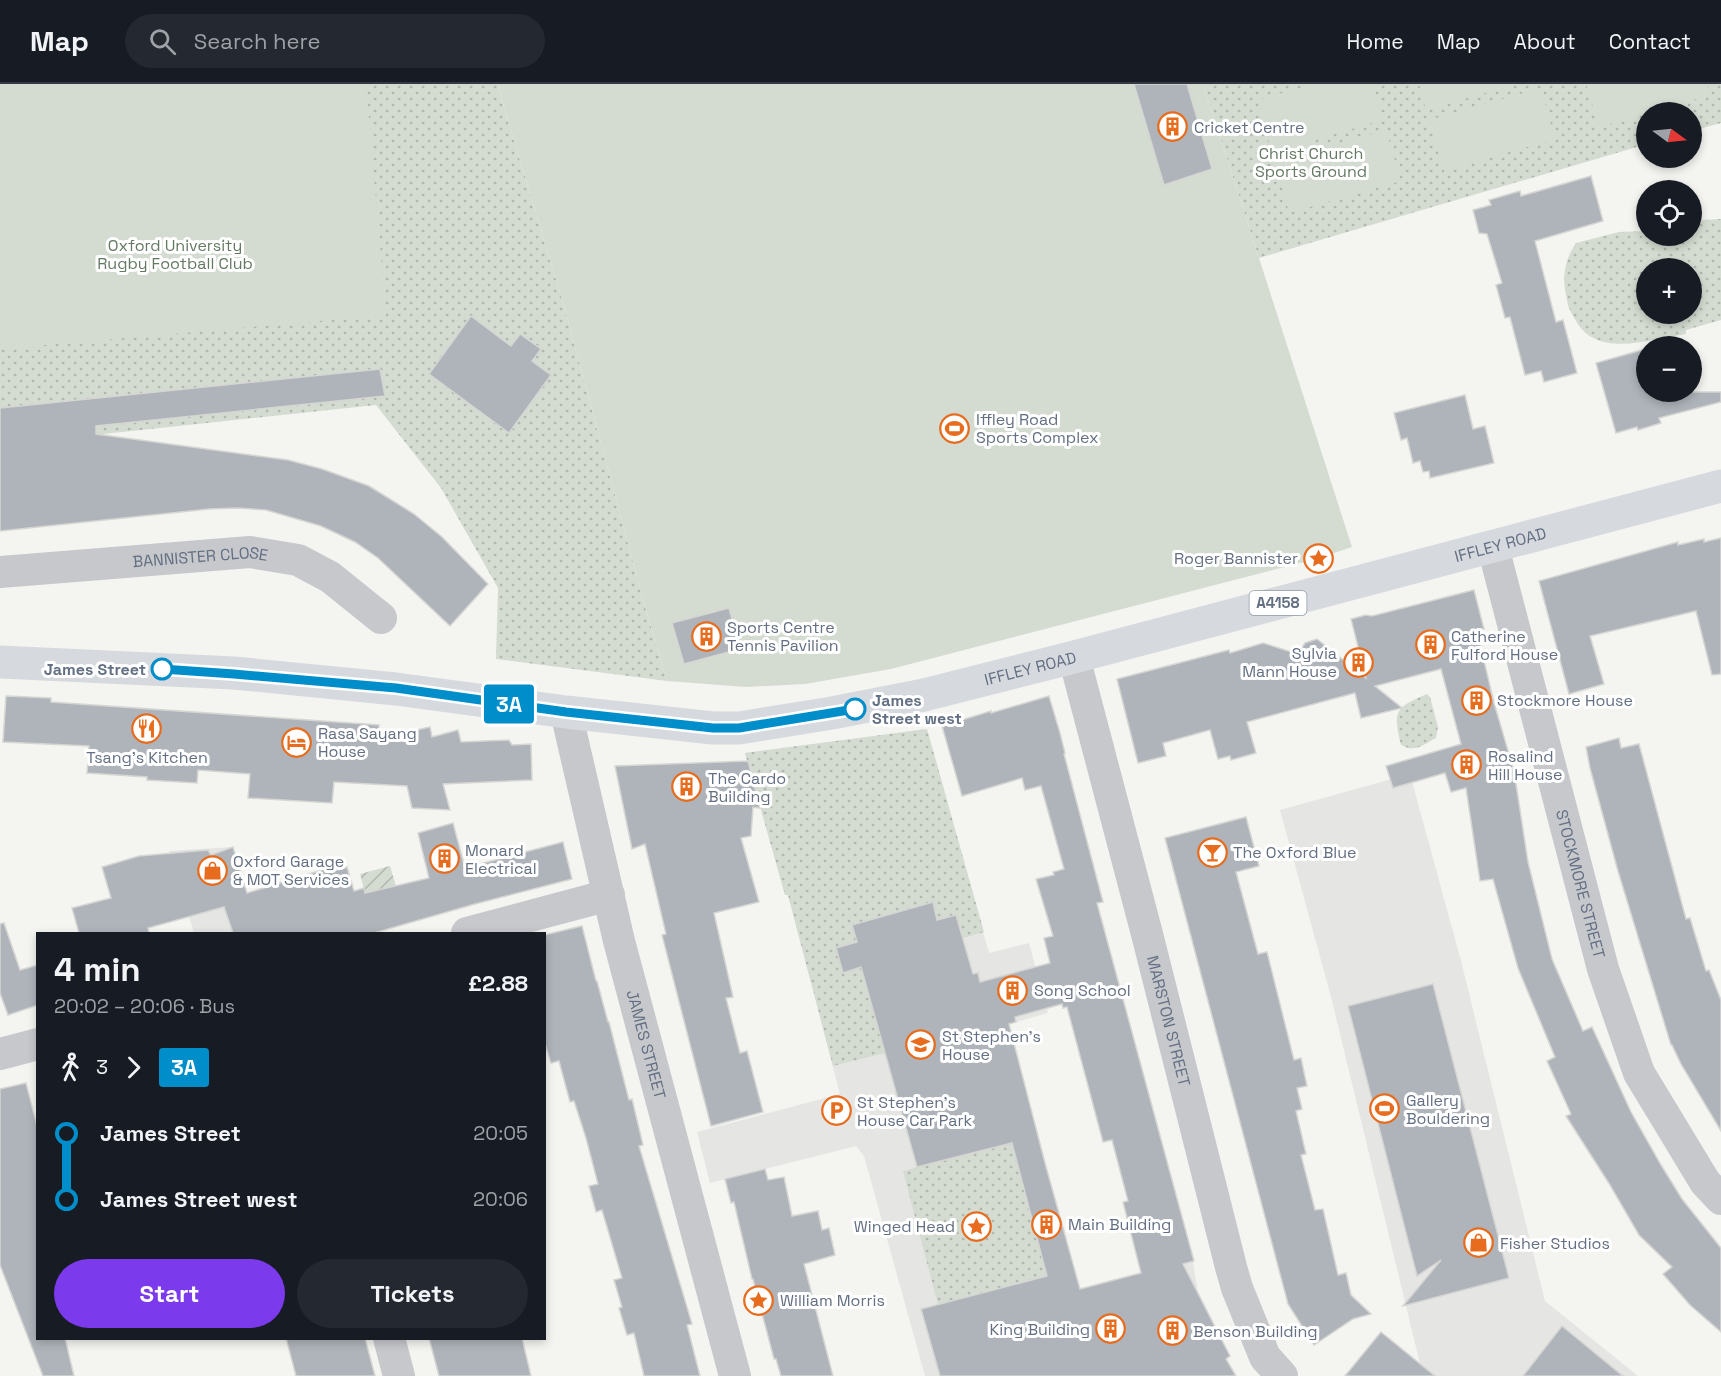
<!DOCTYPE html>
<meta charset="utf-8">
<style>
:root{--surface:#171b24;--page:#242831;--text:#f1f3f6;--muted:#9ea1a6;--line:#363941;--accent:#7c3aed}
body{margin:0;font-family:"Space Grotesk",sans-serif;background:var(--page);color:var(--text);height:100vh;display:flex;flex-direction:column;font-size:22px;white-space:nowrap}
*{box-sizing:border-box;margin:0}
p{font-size:20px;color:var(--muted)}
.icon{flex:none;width:33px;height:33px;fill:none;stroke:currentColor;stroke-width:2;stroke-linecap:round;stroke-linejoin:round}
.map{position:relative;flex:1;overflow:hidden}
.sheet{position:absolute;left:36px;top:848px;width:510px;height:408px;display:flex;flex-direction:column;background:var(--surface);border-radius:0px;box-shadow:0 3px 9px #0003}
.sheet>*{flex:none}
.badge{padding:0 12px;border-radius:4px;font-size:21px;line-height:39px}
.needle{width:39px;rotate:105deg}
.controls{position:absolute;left:1636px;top:18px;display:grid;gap:12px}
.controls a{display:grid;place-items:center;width:66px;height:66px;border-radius:50%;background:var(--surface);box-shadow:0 3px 9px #0003;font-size:30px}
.map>.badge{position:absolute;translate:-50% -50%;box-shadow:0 0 0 3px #fff}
.legs{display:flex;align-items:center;gap:9px;height:66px;padding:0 18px;font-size:20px}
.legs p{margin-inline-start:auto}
.headline{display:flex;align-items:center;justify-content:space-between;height:102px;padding:0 18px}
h1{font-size:33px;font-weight:600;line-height:45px}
.button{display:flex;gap:12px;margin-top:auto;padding:12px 18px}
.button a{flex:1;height:69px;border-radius:36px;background:var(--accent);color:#fff;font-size:24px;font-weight:600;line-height:69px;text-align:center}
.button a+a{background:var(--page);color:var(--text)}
ul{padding:0 18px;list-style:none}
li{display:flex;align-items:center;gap:21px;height:66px;font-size:22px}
li i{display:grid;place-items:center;width:9px;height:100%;margin:0 8px;background:currentColor}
li i::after{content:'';width:15px;height:15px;margin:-8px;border:4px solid;border-radius:50%;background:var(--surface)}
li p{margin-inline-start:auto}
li:first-child i{background:linear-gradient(#0000 50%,currentColor 0)}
li:last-child i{background:linear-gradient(currentColor 50%,#0000 0)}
header{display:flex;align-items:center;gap:36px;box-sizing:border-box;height:84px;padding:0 30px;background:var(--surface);border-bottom:2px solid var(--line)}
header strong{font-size:28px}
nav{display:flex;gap:33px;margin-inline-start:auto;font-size:21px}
.search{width:420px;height:54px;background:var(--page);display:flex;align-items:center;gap:15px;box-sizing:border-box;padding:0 21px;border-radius:33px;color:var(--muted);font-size:22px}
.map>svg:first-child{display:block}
.built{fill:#e5e5e4}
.grass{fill:url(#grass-dots);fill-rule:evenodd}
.garden{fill:url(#garden-furrows)}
.pitch{fill:#d4dcd1}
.building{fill:#afb4ba;stroke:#d5d6d3;stroke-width:1.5;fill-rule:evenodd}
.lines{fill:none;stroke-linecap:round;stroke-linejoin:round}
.street{stroke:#c6c8cc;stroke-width:32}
.primary{stroke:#d6d9de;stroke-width:33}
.line-1-casing{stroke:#fff;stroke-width:14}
.line-1{stroke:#008eca;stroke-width:9}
.stop-1-dot{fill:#fff;stroke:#008eca;stroke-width:3}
.labels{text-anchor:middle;stroke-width:6;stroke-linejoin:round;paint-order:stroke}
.shield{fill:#fff;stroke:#929aa8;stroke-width:1.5}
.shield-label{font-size:15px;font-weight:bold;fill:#636f82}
.poi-label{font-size:16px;fill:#636f82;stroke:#fff;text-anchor:start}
.park-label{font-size:16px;fill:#637962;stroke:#fff}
.street-label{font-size:16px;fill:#636f82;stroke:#fff}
.stop-label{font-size:16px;font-weight:bold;fill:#636f82;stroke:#fff;text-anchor:end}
</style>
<header>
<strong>Map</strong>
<div class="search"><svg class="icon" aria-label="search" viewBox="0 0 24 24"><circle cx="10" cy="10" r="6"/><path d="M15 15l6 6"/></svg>Search here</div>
<nav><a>Home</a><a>Map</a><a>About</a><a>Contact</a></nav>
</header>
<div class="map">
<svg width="1721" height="1292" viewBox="0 0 1721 1292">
<defs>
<pattern id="grass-dots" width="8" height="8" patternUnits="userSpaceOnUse" patternTransform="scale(1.5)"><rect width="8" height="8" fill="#d4dcd1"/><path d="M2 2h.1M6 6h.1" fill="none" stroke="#b0b7af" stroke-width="1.8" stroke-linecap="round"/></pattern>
<pattern id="garden-furrows" width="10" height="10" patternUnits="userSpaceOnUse" patternTransform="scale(1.5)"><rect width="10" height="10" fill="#d4dcd1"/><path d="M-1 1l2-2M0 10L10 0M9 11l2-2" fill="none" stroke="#b0b7af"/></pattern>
</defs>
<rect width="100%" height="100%" fill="#f4f5f0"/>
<g class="built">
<polygon points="927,645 989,869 1029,859 1048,929 1009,940 1045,1079 1080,1205 1131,1191 1155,1189 1193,1178 1198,1209 1214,1241 1210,1243 1219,1252 1230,1272 1227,1275 1233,1287 1225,1292 925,1292 864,1072 856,1062 710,1099 697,1048 840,1010 788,811 785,811 745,669"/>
<polygon points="1410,690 1461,877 1545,1217 1638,1292 1423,1292 1331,913 1280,726"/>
<polygon points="233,763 260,849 194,849 169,767"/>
</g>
<g class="grass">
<polygon points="0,0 497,0 565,225 644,519 667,597 496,575 498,504 441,404 376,321 0,361"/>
<polygon points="1203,0 1721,0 1721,39 1692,47 1692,28 1647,28 1647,60 1259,174"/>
<path d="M1721,135V236L1686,246V250C1652,255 1597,275 1576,237C1572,230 1568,224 1567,216C1562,194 1563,179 1576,159L1619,148L1647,147V152H1692V139L1703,136ZM1647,184H1692V230H1647Z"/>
<path d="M1427,610L1430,613L1438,643L1436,654C1422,661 1416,669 1401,661C1393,627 1394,624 1427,610Z"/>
<polygon points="927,645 984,848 963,854 956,831 937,836 932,818 852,841 857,858 836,864 843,888 861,883 885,969 833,982 788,811 785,811 745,669"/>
<polygon points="1012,1059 1047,1192 938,1221 903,1087"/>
</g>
<polygon class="garden" points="390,782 396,802 365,809 360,790"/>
<g class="pitch">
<polygon points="0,0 366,0 386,231 0,265"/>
<polygon points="497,0 1203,0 1352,463 1319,474 891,585 805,600 746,603 667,597 644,519 565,225"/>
<polygon points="1314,0 1373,0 1383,36 1272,68 1257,16"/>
<polygon points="1419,0 1517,0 1426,26"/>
<polygon points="1586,0 1707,0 1710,11 1599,43"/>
<polygon points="1541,4 1555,55 1444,87 1429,36"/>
<polygon points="1386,46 1401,97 1289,129 1275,78"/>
</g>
<g class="building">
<polygon points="1134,0 1187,0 1212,85 1164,101"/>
<polygon points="1591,92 1603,137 1535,157 1556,238 1563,236 1577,289 1544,298 1541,287 1525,291 1510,233 1505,234 1496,201 1502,199 1487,150 1479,149 1473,126 1491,121 1489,116 1520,107 1521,112"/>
<polygon points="471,232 511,262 520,250 541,265 532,277 551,291 509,349 429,290"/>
<polygon points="1642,266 1647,284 1647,308 1721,308 1721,318 1659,334 1661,339 1638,346 1637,343 1616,349 1596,279"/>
<polygon points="380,285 385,312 96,342 96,350 288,376 322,385 369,402 414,430 442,453 488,500 450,542 378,474 355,458 321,442 266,426 238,424 209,425 0,447 0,324"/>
<polygon points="1465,311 1473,345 1485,342 1494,379 1430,394 1429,387 1423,388 1420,377 1413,379 1407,354 1401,356 1394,329"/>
<polygon points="1721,454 1721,590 1712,591 1696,527 1590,552 1604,600 1569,610 1539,497 1678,458 1678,461 1704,455 1704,458"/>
<polygon points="1474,506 1484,545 1477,547 1494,619 1514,687 1528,778 1552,875 1583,947 1592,943 1631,1028 1661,1081 1682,1115 1721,1164 1721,1248 1690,1221 1663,1190 1672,1183 1639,1151 1610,1101 1566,1032 1571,1030 1547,977 1555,973 1518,884 1493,795 1480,797 1466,704 1451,708 1445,689 1393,704 1386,682 1461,660 1441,585 1375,602 1402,624 1361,634 1355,609 1247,638 1256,669 1231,676 1230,672 1218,675 1210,646 1163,659 1166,672 1138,679 1117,595 1229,566 1230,569 1263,559 1298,570 1305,559 1317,555 1366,594 1351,535 1366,531 1372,532"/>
<polygon points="729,524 740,565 684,580 672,539"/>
<polygon points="6,612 51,614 51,618 379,641 378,655 430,643 432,653 458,646 461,658 509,656 512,661 531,660 532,696 443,700 450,726 412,724 407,702 334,698 332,719 248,714 250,690 198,686 197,699 147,696 147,693 87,689 89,662 3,658"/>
<path d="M1049,612L1060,649L1065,669L1064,670L1103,818L1097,819L1194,1177L1183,1180L1230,1272L1226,1275L1236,1292H940L921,1225L1047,1192L1012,1059L917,1083L861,883L843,889L836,864L857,858L852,841L933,818L937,836L956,831L973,890L978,889L980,898L1050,879L1044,854L1053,852L1036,795L1054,791L1053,788L1064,785L1041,702L1025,706L1022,694L962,712L942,642L991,627V629ZM1062,920L1063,924L1067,923L1103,1058L1112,1056L1128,1117L1123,1118L1141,1189L1080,1205L1045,1079L1009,940L1016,938L1015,933Z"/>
<polygon points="1619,654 1621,664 1639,660 1686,835 1690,834 1706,887 1709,886 1721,916 1721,1047 1681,980 1672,961 1671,961 1618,787 1590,684 1586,663"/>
<polygon points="748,677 760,724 753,723 751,752 741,754 759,818 714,829 733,913 726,914 740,969 747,967 763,1028 711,1042 662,851 666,850 645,760 632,765 615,682"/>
<polygon points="1246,733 1259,782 1236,788 1258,870 1267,868 1294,976 1301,974 1307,1002 1297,1004 1302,1025 1296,1027 1306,1070 1301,1071 1315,1126 1323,1125 1338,1191 1346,1189 1351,1211 1371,1230 1353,1235 1314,1261 1288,1220 1165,754"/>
<polygon points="453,739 465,784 563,758 572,795 475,820 374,849 233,849 224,823 148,844 149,849 79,849 72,824 111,814 102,783 139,772 208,766 211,771 233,763 247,809 335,782 337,786 347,783 354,807 364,804 365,809 429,794 418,749"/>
<polygon points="4,839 20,886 38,881 38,921 8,931 0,909 0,840"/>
<polygon points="582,842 596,897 597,897 608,938 609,938 629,1016 632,1015 643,1061 639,1062 692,1240 687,1241 700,1292 644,1292 634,1249 627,1251 619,1224 622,1223 614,1196 622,1194 602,1126 596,1128 589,1102 598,1100 586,1054 574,1017 570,1018 559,977 551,979 544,956 544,851"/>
<polygon points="1433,900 1509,1194 1403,1222 1441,1176 1417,1192 1348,922"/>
<polygon points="26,999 38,1046 38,1254 65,1254 74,1292 43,1292 0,1181 0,1005"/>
<polygon points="765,1085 768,1096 784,1093 792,1132 818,1127 822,1146 829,1144 835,1171 804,1180 833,1292 781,1292 776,1275 774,1275 753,1195 752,1195 734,1118 731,1119 725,1095"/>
<polygon points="1562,1242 1623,1292 1523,1292"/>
<polygon points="1381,1248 1435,1292 1345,1292"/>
<polygon points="286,1254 365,1254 375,1292 296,1292"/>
<polygon points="429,1254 522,1254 531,1292 439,1292"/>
</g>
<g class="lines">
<g class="street">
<path id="s1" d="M1493,463L1603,885L1639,989L1705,1098L1721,1115"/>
<path id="s2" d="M0,488L250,468L298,476L330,493L381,534"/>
<path id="s3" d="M1074,573L1147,850L1231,1183L1237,1204L1265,1273L1282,1292"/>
<path id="s4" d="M566,628L619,857L735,1292"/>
<polyline points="467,849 609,811"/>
<polyline points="0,970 38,960"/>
<polyline points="389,1254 399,1292"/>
</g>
<path class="primary" id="s5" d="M0,578L234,589L396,605L566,628L713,644H739L832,629L924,611L1074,573L1721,402"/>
</g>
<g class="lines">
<defs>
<polyline id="line-1" points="162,585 234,590 396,604 566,628 713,644 739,644 855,625"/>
</defs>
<use href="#line-1" class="line-1-casing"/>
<use href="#line-1" class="line-1"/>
</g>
<defs>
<symbol id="building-ring" viewBox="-11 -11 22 22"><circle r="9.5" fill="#fff" stroke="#e76c1e" stroke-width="1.5"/><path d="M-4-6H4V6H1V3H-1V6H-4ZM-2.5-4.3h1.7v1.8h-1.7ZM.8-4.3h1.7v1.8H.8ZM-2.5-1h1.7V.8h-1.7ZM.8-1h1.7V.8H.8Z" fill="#e76c1e"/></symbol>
<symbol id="stadium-ring" viewBox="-11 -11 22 22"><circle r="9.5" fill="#fff" stroke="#e76c1e" stroke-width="1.5"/><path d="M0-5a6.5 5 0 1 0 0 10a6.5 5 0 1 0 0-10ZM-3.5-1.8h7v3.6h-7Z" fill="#e76c1e"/></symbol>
<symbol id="sight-ring" viewBox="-11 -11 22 22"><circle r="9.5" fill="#fff" stroke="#e76c1e" stroke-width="1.5"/><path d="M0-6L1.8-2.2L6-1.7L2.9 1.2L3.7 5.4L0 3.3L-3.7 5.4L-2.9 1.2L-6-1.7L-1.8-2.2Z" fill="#e76c1e"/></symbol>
<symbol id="restaurant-ring" viewBox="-11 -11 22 22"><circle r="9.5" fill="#fff" stroke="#e76c1e" stroke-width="1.5"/><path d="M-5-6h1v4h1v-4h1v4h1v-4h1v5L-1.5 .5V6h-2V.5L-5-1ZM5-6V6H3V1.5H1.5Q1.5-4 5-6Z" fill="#e76c1e"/></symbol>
<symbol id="hotel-ring" viewBox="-11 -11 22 22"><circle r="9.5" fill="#fff" stroke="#e76c1e" stroke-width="1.5"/><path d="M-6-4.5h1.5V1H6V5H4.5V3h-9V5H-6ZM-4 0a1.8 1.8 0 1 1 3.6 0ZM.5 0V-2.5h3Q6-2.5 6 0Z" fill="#e76c1e"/></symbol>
<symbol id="bar-ring" viewBox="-11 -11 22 22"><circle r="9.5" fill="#fff" stroke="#e76c1e" stroke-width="1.5"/><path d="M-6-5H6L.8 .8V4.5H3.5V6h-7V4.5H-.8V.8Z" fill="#e76c1e"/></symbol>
<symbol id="shop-ring" viewBox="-11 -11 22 22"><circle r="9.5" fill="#fff" stroke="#e76c1e" stroke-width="1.5"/><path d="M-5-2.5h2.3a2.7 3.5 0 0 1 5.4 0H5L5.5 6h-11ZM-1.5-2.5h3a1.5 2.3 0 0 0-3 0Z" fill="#e76c1e"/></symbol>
<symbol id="university-ring" viewBox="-11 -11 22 22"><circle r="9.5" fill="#fff" stroke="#e76c1e" stroke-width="1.5"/><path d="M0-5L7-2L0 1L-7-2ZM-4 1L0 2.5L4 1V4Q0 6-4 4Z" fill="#e76c1e"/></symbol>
<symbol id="parking-ring" viewBox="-11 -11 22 22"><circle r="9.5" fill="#fff" stroke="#e76c1e" stroke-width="1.5"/><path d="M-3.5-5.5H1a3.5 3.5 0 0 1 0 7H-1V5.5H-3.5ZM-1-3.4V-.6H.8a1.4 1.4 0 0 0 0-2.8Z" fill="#e76c1e"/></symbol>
</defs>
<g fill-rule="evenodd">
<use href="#building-ring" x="1156" y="26" width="33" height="33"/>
<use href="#stadium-ring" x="938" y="328" width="33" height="33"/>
<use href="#sight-ring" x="1302" y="458" width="33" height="33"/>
<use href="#building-ring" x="690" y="536" width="33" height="33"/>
<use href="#building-ring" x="1414" y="544" width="33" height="33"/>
<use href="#building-ring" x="1342" y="562" width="33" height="33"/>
<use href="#building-ring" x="1460" y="600" width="33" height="33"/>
<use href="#restaurant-ring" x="130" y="628" width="33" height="33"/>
<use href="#hotel-ring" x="280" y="642" width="33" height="33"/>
<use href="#building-ring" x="1450" y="664" width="33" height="33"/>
<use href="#building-ring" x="670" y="686" width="33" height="33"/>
<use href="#bar-ring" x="1196" y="752" width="33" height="33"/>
<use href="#building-ring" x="428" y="758" width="33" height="33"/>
<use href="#shop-ring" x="196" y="770" width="33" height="33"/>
<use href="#building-ring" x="996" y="890" width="33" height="33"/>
<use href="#university-ring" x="904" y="944" width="33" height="33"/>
<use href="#stadium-ring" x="1368" y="1008" width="33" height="33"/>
<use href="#parking-ring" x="820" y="1010" width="33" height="33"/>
<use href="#building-ring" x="1030" y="1124" width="33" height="33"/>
<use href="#sight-ring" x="960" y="1126" width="33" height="33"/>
<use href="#shop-ring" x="1462" y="1142" width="33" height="33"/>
<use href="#sight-ring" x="742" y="1200" width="33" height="33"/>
<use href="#building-ring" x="1094" y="1228" width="33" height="33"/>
<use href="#building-ring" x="1156" y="1230" width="33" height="33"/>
</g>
<g class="stop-1-dot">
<circle cx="162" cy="585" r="10"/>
<circle cx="855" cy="625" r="10"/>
</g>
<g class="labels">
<rect class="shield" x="1249.5" y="507" width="57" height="24" rx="4.5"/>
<g class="shield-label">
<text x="1278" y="524">A4158</text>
</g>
<g class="poi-label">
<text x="1194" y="49">Cricket Centre</text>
<text x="976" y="341">Iffley Road<tspan x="976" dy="18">Sports Complex</tspan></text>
<text x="1298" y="480" text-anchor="end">Roger Bannister</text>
<text x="727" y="549">Sports Centre<tspan x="727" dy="18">Tennis Pavilion</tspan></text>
<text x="1451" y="558">Catherine<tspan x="1451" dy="18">Fulford House</tspan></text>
<text x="1337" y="575" text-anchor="end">Sylvia<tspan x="1337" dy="18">Mann House</tspan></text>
<text x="1497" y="622">Stockmore House</text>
<text x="318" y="655">Rasa Sayang<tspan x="318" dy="18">House</tspan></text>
<text x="1488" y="678">Rosalind<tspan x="1488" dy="18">Hill House</tspan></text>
<text x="147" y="679" text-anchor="middle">Tsang's Kitchen</text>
<text x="708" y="700">The Cardo<tspan x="708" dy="18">Building</tspan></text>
<text x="465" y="772">Monard<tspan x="465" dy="18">Electrical</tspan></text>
<text x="1233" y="774">The Oxford Blue</text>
<text x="233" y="783">Oxford Garage<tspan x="233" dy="18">&amp; MOT Services</tspan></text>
<text x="1034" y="912">Song School</text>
<text x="942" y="958">St Stephen's<tspan x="942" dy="18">House</tspan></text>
<text x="1406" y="1022">Gallery<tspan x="1406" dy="18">Bouldering</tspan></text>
<text x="857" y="1024">St Stephen's<tspan x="857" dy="18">House Car Park</tspan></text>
<text x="1068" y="1146">Main Building</text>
<text x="955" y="1148" text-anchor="end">Winged Head</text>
<text x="1500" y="1165">Fisher Studios</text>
<text x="780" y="1222">William Morris</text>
<text x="1090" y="1251" text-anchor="end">King Building</text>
<text x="1193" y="1253">Benson Building</text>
</g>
<g class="park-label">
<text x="1311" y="75">Christ Church<tspan x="1311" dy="18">Sports Ground</tspan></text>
<text x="175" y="167">Oxford University<tspan x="175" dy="18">Rugby Football Club</tspan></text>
</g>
<g class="street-label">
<text dy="6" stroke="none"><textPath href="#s5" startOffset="1526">IFFLEY ROAD</textPath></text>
<text dy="6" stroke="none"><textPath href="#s2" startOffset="201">BANNISTER CLOSE</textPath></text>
<text dy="6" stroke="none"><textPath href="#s5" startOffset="1040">IFFLEY ROAD</textPath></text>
<text dy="6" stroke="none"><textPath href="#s1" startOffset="348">STOCKMORE STREET</textPath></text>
<text dy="6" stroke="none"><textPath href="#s3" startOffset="376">MARSTON STREET</textPath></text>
<text dy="6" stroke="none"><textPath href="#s4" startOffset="342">JAMES STREET</textPath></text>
</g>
<g class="stop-label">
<text x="146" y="591">James Street</text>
<text x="872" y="622" text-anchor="start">James<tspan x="872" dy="18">Street west</tspan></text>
</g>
</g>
</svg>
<div class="controls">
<a><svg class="needle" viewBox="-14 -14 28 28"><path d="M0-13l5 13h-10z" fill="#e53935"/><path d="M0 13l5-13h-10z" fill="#9ea1a6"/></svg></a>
<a><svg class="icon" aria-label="locate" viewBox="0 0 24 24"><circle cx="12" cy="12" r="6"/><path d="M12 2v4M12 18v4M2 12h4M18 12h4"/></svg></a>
<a>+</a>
<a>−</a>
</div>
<b class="badge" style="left:509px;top:620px;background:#008eca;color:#fff">3A</b>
<section class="sheet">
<div class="headline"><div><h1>4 min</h1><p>20:02 – 20:06 · Bus</p></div><b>£2.88</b></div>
<div class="legs"><svg class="icon" aria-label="walk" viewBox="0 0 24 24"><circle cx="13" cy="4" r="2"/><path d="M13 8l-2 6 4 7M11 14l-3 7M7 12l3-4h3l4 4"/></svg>3<svg class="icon" aria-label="forward" viewBox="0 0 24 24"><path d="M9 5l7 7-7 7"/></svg><b class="badge" style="background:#008eca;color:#fff">3A</b></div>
<ul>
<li><i style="color:#008eca"></i><b>James Street</b><p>20:05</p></li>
<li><i style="color:#008eca"></i><b>James Street west</b><p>20:06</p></li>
</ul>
<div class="button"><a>Start</a><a>Tickets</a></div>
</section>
</div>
